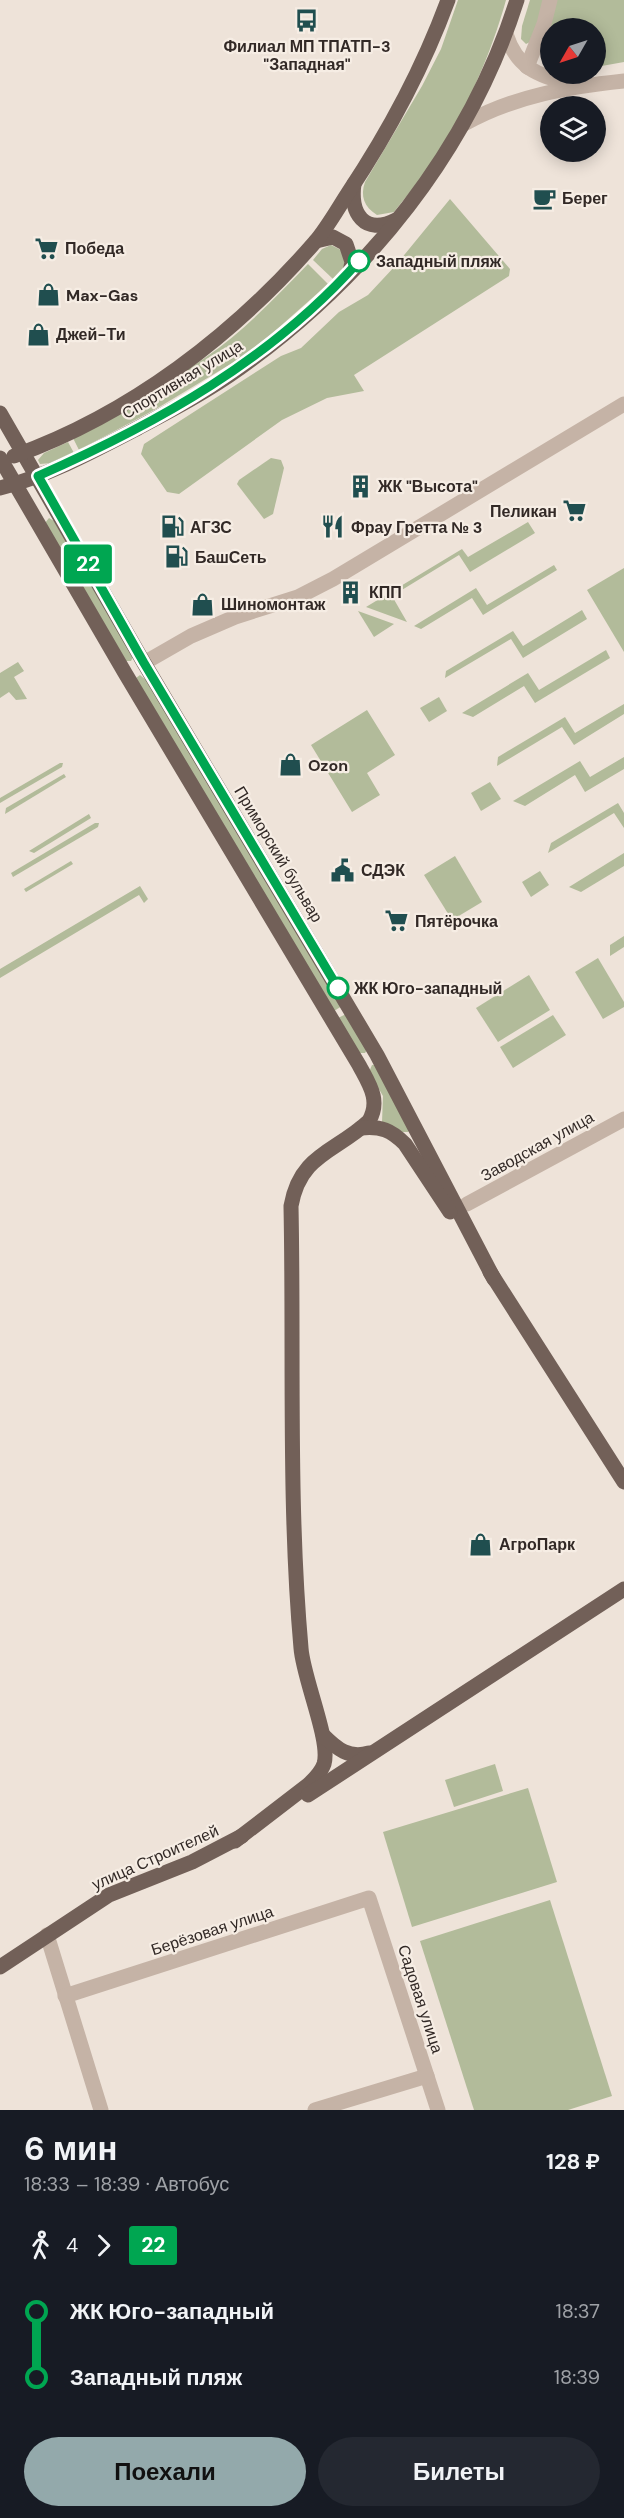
<!DOCTYPE html>
<html lang="ru">
<meta charset="utf-8">
<style>
:root{--surface:#171b24;--page:#242831;--text:#f1f3f6;--muted:#9ea1a6;--accent:#93a9ab}
body{margin:0;font-family:"DM Sans",sans-serif;background:var(--page);color:var(--text);height:100vh;display:flex;flex-direction:column;font-size:22px;white-space:nowrap}
*{box-sizing:border-box;margin:0}
p{font-size:20px;color:var(--muted)}
.icon{flex:none;width:33px;height:33px;fill:none;stroke:currentColor;stroke-width:2;stroke-linecap:round;stroke-linejoin:round}
.map{position:relative;height:2110px;overflow:hidden}
.side{display:flex;flex-direction:column;background:var(--surface);flex:1}
.side>*{flex:none}
.badge{padding:0 12px;border-radius:4px;font-size:21px;line-height:39px}
.needle{width:39px;rotate:231deg}
.controls{position:absolute;left:540px;top:18px;display:grid;gap:12px}
.controls a{display:grid;place-items:center;width:66px;height:66px;border-radius:50%;background:var(--surface);box-shadow:0 3px 15px #0003;font-size:30px}
.map>.badge{position:absolute;translate:-50% -50%;box-shadow:0 0 0 3px #fff}
.legs{display:flex;align-items:center;gap:9px;height:66px;padding:0 24px;font-size:20px}
.legs p{margin-inline-start:auto}
.summary{display:flex;align-items:center;justify-content:space-between;height:102px;padding:0 24px}
h1{font-size:33px;font-weight:700;line-height:45px}
.cta{display:flex;gap:12px;margin-top:auto;padding:12px 24px}
.cta a{flex:1;height:69px;border-radius:36px;background:var(--accent);color:#111;font-size:24px;font-weight:700;line-height:69px;text-align:center}
.cta a+a{background:var(--page);color:var(--text)}
ul{padding:0 24px;list-style:none}
li{display:flex;align-items:center;gap:21px;height:66px;font-size:22px}
li i{display:grid;place-items:center;width:9px;height:100%;margin:0 8px;background:currentColor}
li i::after{content:'';width:15px;height:15px;margin:-8px;border:4px solid;border-radius:50%;background:var(--surface)}
li p{margin-inline-start:auto}
li:first-child i{background:linear-gradient(#0000 50%,currentColor 0)}
li:last-child i{background:linear-gradient(currentColor 50%,#0000 0)}
.map>svg:first-child{display:block}
.green{fill:#b2bb9a}
.lines{fill:none;stroke-linecap:round;stroke-linejoin:round}
.minor{stroke:#c5b3a6;stroke-width:15}
.major{stroke:#726058;stroke-width:15}
.line-1-casing{stroke:#fff;stroke-width:14}
.line-1{stroke:#00a651;stroke-width:9}
.stop-1-dot{fill:#fff;stroke:#00a651;stroke-width:3}
.labels{text-anchor:middle;stroke-width:4.5;stroke-linejoin:round;paint-order:stroke}
.poi-label{font-size:16px;font-weight:bold;fill:#322926;stroke:#f6ede4;text-anchor:start}
.stop-label{font-size:16px;font-weight:bold;fill:#322926;stroke:#f6ede4;text-anchor:start}
.street-label{font-size:16px;fill:#322926;stroke:#f6ede4}
</style>
<div class="map">
<svg width="624" height="2110" viewBox="0 0 624 2110">
<rect width="100%" height="100%" fill="#eee3d9"/>
<g class="green">
<path d="M458,0H506C491,54 467,109 436,157C424,176 408,194 394,212L377,215C364,207 360,196 365,182L422,86L441,49Z"/>
<polygon points="530,0 546,0 530,42 526,44 521,39 522,26"/>
<polygon points="557,0 624,0 624,62 596,67 596,28 550,28 550,54 544,47"/>
<polygon points="450,199 510,269 509,276 354,375 364,391 327,398 282,420 179,494 167,492 141,454 144,444 281,356 301,348 339,312 368,295 396,265"/>
<polygon points="331,245 343,251 345,266 333,279 313,260 322,249"/>
<path d="M308,264L328,284L267,338L239,359L156,409L79,450L73,438C118,413 164,387 206,357C244,331 276,297 308,264Z"/>
<polygon points="68,442 74,453 52,463 40,464 38,460 44,453"/>
<polygon points="271,458 281,460 284,468 273,514 264,519 237,484 239,480"/>
<polygon points="49,518 54,521 133,657 131,661 126,661 45,523"/>
<polygon points="528,522 535,533 470,572 459,555 392,596 407,622 366,607 462,549 468,557"/>
<polygon points="554,565 557,570 483,615 472,598 421,629 414,626 476,588 487,605"/>
<polygon points="624,568 624,652 587,590"/>
<polygon points="582,610 587,619 523,658 511,639 445,678 446,671 513,631 523,646"/>
<polygon points="358,611 394,624 374,637"/>
<polygon points="606,650 610,658 535,703 524,686 473,717 462,713 528,673 539,690"/>
<polygon points="18,662 24,671 14,677 27,699 16,700 9,692 0,698 0,673"/>
<polygon points="140,675 146,680 342,1006 334,1011 136,678"/>
<polygon points="439,697 447,711 429,722 420,708"/>
<polygon points="624,704 624,714 574,745 562,727 497,766 498,757 565,717 575,733"/>
<polygon points="367,710 395,755 367,773 380,795 352,812 311,745"/>
<polygon points="624,757 624,769 585,792 575,775 525,806 513,801 580,761 590,777"/>
<polygon points="60,763 63,763 62,767 0,803 0,798"/>
<polygon points="64,774 66,777 5,814 6,808"/>
<polygon points="490,782 501,799 481,811 471,793"/>
<polygon points="618,803 624,813 624,828 614,813 548,853 551,843"/>
<polygon points="89,814 91,818 34,853 29,851"/>
<polygon points="95,823 99,823 98,827 13,877 11,873"/>
<polygon points="624,853 624,866 581,892 569,887"/>
<polygon points="455,856 482,902 452,920 424,875"/>
<polygon points="71,861 73,864 26,892 24,889"/>
<polygon points="540,871 549,885 531,897 522,882"/>
<polygon points="140,886 148,899 144,903 139,895 0,978 0,969"/>
<polygon points="624,936 624,947 610,956 610,945"/>
<polygon points="598,958 624,1002 624,1007 603,1019 575,972"/>
<polygon points="529,975 550,1010 498,1042 476,1008"/>
<polygon points="346,1014 367,1050 365,1053 359,1053 338,1018"/>
<polygon points="553,1015 566,1035 513,1068 500,1047"/>
<polygon points="372,1065 375,1065 410,1129 408,1132 402,1132 382,1122 383,1096 369,1072"/>
<polygon points="495,1764 503,1791 454,1807 445,1780"/>
<polygon points="528,1788 557,1882 412,1927 383,1832"/>
<polygon points="550,1900 612,2096 568,2110 474,2110 420,1941"/>
</g>
<g class="lines">
<g class="minor">
<path d="M506,34C518,71 540,75 574,85"/>
<polyline points="527,67 544,24 550,0"/>
<path d="M464,124C514,96 568,87 624,81"/>
<polyline points="144,663 191,636 235,617 298,597 333,579 624,404"/>
<polyline points="467,1204 624,1119"/>
<polyline points="47,1935 101,2110"/>
<polyline points="65,1996 369,1898 438,2110"/>
<polyline points="315,2110 427,2076"/>
</g>
<g class="major">
<path d="M354,184C350,213 364,236 396,220"/>
<polyline points="316,241 333,237 346,244 352,262 350,272"/>
<polyline points="0,413 144,663 377,1055 494,1279"/>
<path d="M14,456C131,414 234,335 315,242C327,228 337,210 348,193C388,133 423,68 448,0"/>
<path d="M0,458L125,673L359,1065C369,1084 381,1100 369,1121C336,1152 300,1154 291,1206C294,1353 288,1502 301,1648C303,1678 331,1741 324,1764C321,1773 314,1779 308,1785L235,1841"/>
<path d="M0,488C48,476 94,451 138,428C172,410 208,391 240,368C367,277 469,151 517,0"/>
<path d="M361,1128C381,1126 391,1130 405,1144L450,1212"/>
<polyline points="490,1272 624,1482"/>
<path d="M323,1735C337,1749 349,1759 369,1753"/>
<polyline points="308,1795 624,1589"/>
<polyline points="0,1967 109,1895 192,1862 242,1836"/>
</g>
</g>
<g class="lines">
<defs>
<path id="line-1" d="M338,988L144,663L38,476C158,423 271,360 359,261"/>
</defs>
<use href="#line-1" class="line-1-casing"/>
<use href="#line-1" class="line-1"/>
</g>
<defs>
<symbol id="bus-bare" viewBox="-9 -9 18 18"><path d="M-5-6H5V4H4V6H2V4H-2V6H-4V4H-5ZM-3.5-4V0h7V-4ZM-3.5 1.2v1.5H-2V1.2ZM2 1.2v1.5H3.5V1.2Z" fill="#204e4f" stroke="#f6ede4" stroke-width="2.5" paint-order="stroke"/></symbol>
<symbol id="cafe-bare" viewBox="-9 -9 18 18"><path d="M-5.5-4.5H6V0H3Q3 3.5 0 3.5H-2.5Q-5.5 3.5-5.5 0ZM3-3.2v2h1.7v-2ZM-6 4.5H4V6H-6Z" fill="#204e4f" stroke="#f6ede4" stroke-width="2.5" paint-order="stroke"/></symbol>
<symbol id="supermarket-bare" viewBox="-9 -9 18 18"><path d="M-6-5.5h2.5l.6 2H6L4.5 2H-2.5L-4.4-4H-6ZM-1.5 3.2a1.3 1.3 0 1 0 .1 0ZM3 3.2a1.3 1.3 0 1 0 .1 0Z" fill="#204e4f" stroke="#f6ede4" stroke-width="2.5" paint-order="stroke"/></symbol>
<symbol id="shop-bare" viewBox="-9 -9 18 18"><path d="M-5-2.5h2.3a2.7 3.5 0 0 1 5.4 0H5L5.5 6h-11ZM-1.5-2.5h3a1.5 2.3 0 0 0-3 0Z" fill="#204e4f" stroke="#f6ede4" stroke-width="2.5" paint-order="stroke"/></symbol>
<symbol id="building-bare" viewBox="-9 -9 18 18"><path d="M-4-6H4V6H1V3H-1V6H-4ZM-2.5-4.3h1.7v1.8h-1.7ZM.8-4.3h1.7v1.8H.8ZM-2.5-1h1.7V.8h-1.7ZM.8-1h1.7V.8H.8Z" fill="#204e4f" stroke="#f6ede4" stroke-width="2.5" paint-order="stroke"/></symbol>
<symbol id="fuel-bare" viewBox="-9 -9 18 18"><path d="M-5.5-6h7V0h2V4h1.3V-2.5L3-4.5l.8-.8L6-3V5H2.5V1h-1V6h-7ZM-4.2-4.7v3.2H.2V-4.7Z" fill="#204e4f" stroke="#f6ede4" stroke-width="2.5" paint-order="stroke"/></symbol>
<symbol id="restaurant-bare" viewBox="-9 -9 18 18"><path d="M-5-6h1v4h1v-4h1v4h1v-4h1v5L-1.5 .5V6h-2V.5L-5-1ZM5-6V6H3V1.5H1.5Q1.5-4 5-6Z" fill="#204e4f" stroke="#f6ede4" stroke-width="2.5" paint-order="stroke"/></symbol>
<symbol id="civic-bare" viewBox="-9 -9 18 18"><path d="M-.6-6.5H3V-4.5H.6V-3L4-1V1h2V6H-6V1h2V-1L-.6-3ZM-1.2 2.5V6h2.4V2.5Z" fill="#204e4f" stroke="#f6ede4" stroke-width="2.5" paint-order="stroke"/></symbol>
</defs>
<g fill-rule="evenodd">
<use href="#bus-bare" x="290" y="4" width="33" height="33"/>
<use href="#cafe-bare" x="528" y="182" width="33" height="33"/>
<use href="#supermarket-bare" x="30" y="232" width="33" height="33"/>
<use href="#shop-bare" x="32" y="278" width="33" height="33"/>
<use href="#shop-bare" x="22" y="318" width="33" height="33"/>
<use href="#building-bare" x="344" y="470" width="33" height="33"/>
<use href="#supermarket-bare" x="558" y="494" width="33" height="33"/>
<use href="#fuel-bare" x="156" y="510" width="33" height="33"/>
<use href="#restaurant-bare" x="316" y="510" width="33" height="33"/>
<use href="#fuel-bare" x="160" y="540" width="33" height="33"/>
<use href="#building-bare" x="334" y="576" width="33" height="33"/>
<use href="#shop-bare" x="186" y="588" width="33" height="33"/>
<use href="#shop-bare" x="274" y="748" width="33" height="33"/>
<use href="#civic-bare" x="326" y="854" width="33" height="33"/>
<use href="#supermarket-bare" x="380" y="904" width="33" height="33"/>
<use href="#shop-bare" x="464" y="1528" width="33" height="33"/>
</g>
<g class="stop-1-dot">
<circle cx="359" cy="261" r="10"/>
<circle cx="338" cy="988" r="10"/>
</g>
<g class="labels">
<g class="poi-label">
<text x="307" y="52" text-anchor="middle">Филиал МП ТПАТП-3<tspan x="307" dy="18">"Западная"</tspan></text>
<text x="562" y="204">Берег</text>
<text x="65" y="254">Победа</text>
<text x="66" y="301">Max-Gas</text>
<text x="56" y="340">Джей-Ти</text>
<text x="378" y="492">ЖК "Высота"</text>
<text x="557" y="517" text-anchor="end">Пеликан</text>
<text x="190" y="533">АГЗС</text>
<text x="351" y="533">Фрау Гретта № 3</text>
<text x="195" y="563">БашСеть</text>
<text x="369" y="598">КПП</text>
<text x="221" y="610">Шиномонтаж</text>
<text x="308" y="771">Ozon</text>
<text x="361" y="876">СДЭК</text>
<text x="415" y="927">Пятёрочка</text>
<text x="499" y="1550">АгроПарк</text>
</g>
<g class="stop-label">
<text x="376" y="267">Западный пляж</text>
<text x="354" y="994">ЖК Юго-западный</text>
</g>
<g class="street-label">
<text transform="translate(182 379) rotate(-31)" y="6">Спортивная улица</text>
<text transform="translate(279 854) rotate(59)" y="6">Приморский бульвар</text>
<text transform="translate(537 1146) rotate(-29)" y="6">Заводская улица</text>
<text transform="translate(155 1857) rotate(-24)" y="6">улица Строителей</text>
<text transform="translate(212 1930) rotate(-18)" y="6">Берёзовая улица</text>
<text transform="translate(421 1999) rotate(72)" y="6">Садовая улица</text>
</g>
</g>
</svg>
<div class="controls">
<a><svg class="needle" viewBox="-14 -14 28 28"><path d="M0-13l5 13h-10z" fill="#e53935"/><path d="M0 13l5-13h-10z" fill="#9ea1a6"/></svg></a>
<a><svg class="icon" aria-label="layers" viewBox="0 0 24 24"><path d="M12 4l9 5-9 5-9-5zM3 14l9 5 9-5"/></svg></a>
</div>
<b class="badge" style="left:88px;top:564px;background:#00a651;color:#fff">22</b>
</div>
<section class="side">
<div class="summary"><div><h1>6 мин</h1><p>18:33 – 18:39 · Автобус</p></div><b>128 ₽</b></div>
<div class="legs"><svg class="icon" aria-label="walk" viewBox="0 0 24 24"><circle cx="13" cy="4" r="2"/><path d="M13 8l-2 6 4 7M11 14l-3 7M7 12l3-4h3l4 4"/></svg>4<svg class="icon" aria-label="forward" viewBox="0 0 24 24"><path d="M9 5l7 7-7 7"/></svg><b class="badge" style="background:#00a651;color:#fff">22</b></div>
<ul>
<li><i style="color:#00a651"></i><b>ЖК Юго-западный</b><p>18:37</p></li>
<li><i style="color:#00a651"></i><b>Западный пляж</b><p>18:39</p></li>
</ul>
<div class="cta"><a>Поехали</a><a>Билеты</a></div>
</section>
